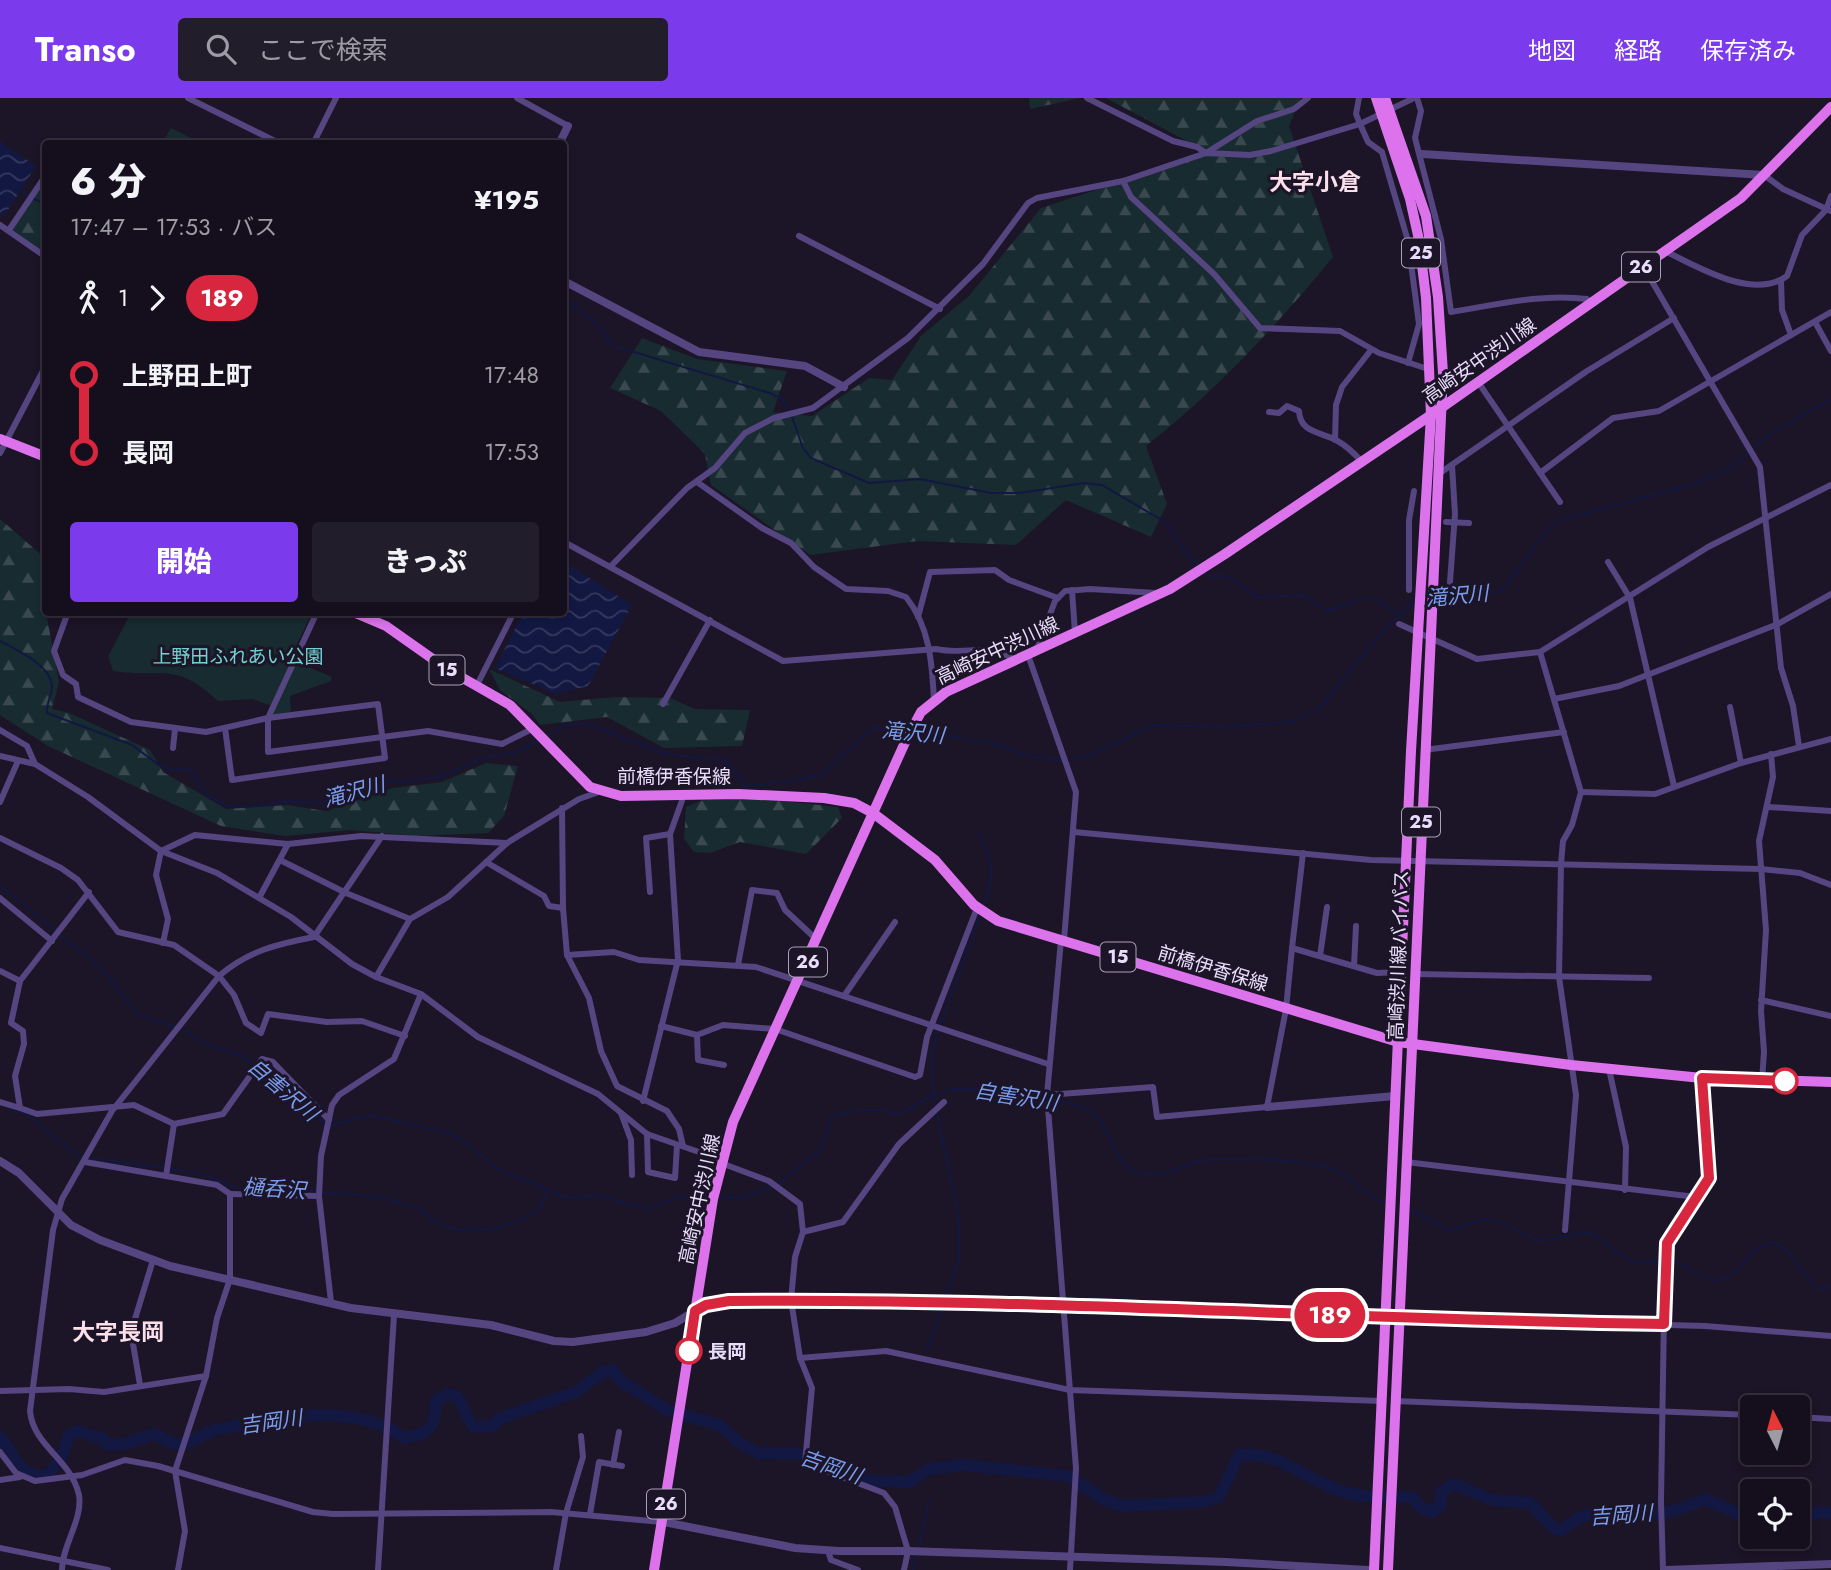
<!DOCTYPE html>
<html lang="ja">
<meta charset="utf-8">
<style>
:root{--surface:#150f1d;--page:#221d2a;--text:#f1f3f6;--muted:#9d9ca4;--line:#342f3b;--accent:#7c3aed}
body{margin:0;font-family:Jost,"Noto Sans JP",sans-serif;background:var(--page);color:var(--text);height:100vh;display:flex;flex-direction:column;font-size:26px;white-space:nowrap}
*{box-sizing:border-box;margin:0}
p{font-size:23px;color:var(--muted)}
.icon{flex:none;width:38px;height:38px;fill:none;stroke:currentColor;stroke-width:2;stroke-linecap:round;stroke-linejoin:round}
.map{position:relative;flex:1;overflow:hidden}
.sheet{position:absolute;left:42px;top:42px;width:525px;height:476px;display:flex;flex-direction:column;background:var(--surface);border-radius:7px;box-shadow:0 4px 10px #0003,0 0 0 2px var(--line)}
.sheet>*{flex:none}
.badge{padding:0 14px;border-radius:23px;font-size:24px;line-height:46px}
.needle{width:46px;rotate:354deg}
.fabs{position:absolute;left:1740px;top:1297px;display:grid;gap:14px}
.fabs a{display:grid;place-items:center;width:70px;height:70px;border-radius:7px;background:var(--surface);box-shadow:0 4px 10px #0003,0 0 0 2px var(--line);font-size:35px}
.map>.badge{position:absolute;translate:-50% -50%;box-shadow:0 0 0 4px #fff}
.legs{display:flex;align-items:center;gap:10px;height:77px;padding:0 28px;font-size:23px}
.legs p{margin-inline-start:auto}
.summary{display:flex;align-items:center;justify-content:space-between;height:119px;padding:0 28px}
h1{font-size:38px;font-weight:800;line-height:52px}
.action{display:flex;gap:14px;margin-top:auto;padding:14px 28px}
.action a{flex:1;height:80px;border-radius:7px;background:var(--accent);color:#fff;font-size:28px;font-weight:800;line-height:80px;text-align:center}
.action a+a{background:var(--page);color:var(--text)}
ul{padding:0 28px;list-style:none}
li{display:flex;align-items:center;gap:24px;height:77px;font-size:26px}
li i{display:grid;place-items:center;width:10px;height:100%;margin:0 9px;background:currentColor}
li i::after{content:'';width:18px;height:18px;margin:-9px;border:5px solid;border-radius:50%;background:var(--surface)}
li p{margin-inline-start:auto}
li:first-child i{background:linear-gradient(#0000 50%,currentColor 0)}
li:last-child i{background:linear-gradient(currentColor 50%,#0000 0)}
header{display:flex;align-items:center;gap:42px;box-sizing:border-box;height:98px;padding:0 35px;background:var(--accent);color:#fff}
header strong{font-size:33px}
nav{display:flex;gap:38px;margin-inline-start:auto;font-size:24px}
.search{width:490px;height:63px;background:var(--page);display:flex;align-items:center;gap:18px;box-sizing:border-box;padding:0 24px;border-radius:7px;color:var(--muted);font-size:26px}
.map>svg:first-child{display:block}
.forest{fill:url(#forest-firs)}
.park{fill:#172b30}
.water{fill:url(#water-waves)}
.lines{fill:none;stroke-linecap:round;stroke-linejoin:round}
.stream{stroke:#121842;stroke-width:2}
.river{stroke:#121842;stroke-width:12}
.minor{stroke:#554580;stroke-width:6}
.tertiary{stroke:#554580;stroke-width:8}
.primary{stroke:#dc73ec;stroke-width:10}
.line-1-casing{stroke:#fff;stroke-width:16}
.line-1{stroke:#d7263d;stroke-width:10}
.stop-1-dot{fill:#fff;stroke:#d7263d;stroke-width:3.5}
.labels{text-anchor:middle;stroke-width:6;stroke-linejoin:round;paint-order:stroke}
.shield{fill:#1c1427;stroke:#aba1bb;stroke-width:2}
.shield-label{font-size:18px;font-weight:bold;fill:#e8defb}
.street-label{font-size:19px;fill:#e8defb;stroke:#1c1427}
.park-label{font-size:19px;fill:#72d2d1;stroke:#1c1427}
.stop-label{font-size:19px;font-weight:bold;fill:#e8defb;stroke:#1c1427;text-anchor:start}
.water-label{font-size:21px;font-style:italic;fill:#799ced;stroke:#1c1427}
.quarter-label{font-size:23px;font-weight:bold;fill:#fbe0eb;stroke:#1c1427}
</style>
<header>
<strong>Transo</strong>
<div class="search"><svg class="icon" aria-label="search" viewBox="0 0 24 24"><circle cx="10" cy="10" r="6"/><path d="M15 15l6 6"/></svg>ここで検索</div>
<nav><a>地図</a><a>経路</a><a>保存済み</a></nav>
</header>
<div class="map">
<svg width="1831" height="1472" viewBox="0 0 1831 1472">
<defs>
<pattern id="forest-firs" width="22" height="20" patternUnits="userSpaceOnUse" patternTransform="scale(1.75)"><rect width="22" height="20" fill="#172b30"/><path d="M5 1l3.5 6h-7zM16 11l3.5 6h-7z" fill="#39494f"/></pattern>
<pattern id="water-waves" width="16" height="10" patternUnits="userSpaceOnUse" patternTransform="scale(1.75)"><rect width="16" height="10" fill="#121842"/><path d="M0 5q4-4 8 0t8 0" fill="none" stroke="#34395e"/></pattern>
</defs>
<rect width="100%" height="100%" fill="#1c1427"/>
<g class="forest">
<polygon points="1029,0 1080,0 1030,11"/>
<path d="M1106,0H1301L1289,28L1333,159C1277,227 1215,294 1146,348L1167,406L1151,439L1066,402L1016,447L918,443L810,457L711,387L705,356L661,313L610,290L642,240L697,261L787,273L773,314L812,318L869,280L892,282L921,238L969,198L1041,110L1209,55Z"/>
<polygon points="171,30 201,45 162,45"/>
<polygon points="45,81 45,156 12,131"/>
<polygon points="0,421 45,460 46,514 59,584 52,611 69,615 150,652 163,674 226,711 287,707 326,713 393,690 442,684 486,665 518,668 504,718 488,735 417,738 350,732 285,738 221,728 48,648 0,617"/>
<polygon points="489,571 560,604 615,599 670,600 695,611 750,612 742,648 664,650 607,619 540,627 532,616 500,592"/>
<polygon points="718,696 838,709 842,720 806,756 740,744 710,755 694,754 684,741 686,709"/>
</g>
<path class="park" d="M131,515H312L290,561L332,579L331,583L290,598L291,614L272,617L274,609L253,601L218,603C174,562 163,581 113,573L108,558Z"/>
<g class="water">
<polygon points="0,44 36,68 4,118 0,116"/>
<polygon points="564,464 632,507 588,588 556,596 495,570 523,515 564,514"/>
</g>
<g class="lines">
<g class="stream">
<polyline points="19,91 29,98"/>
<polyline points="34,101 46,106"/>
<polyline points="564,201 596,225 614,248 770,295 782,301 790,314"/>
<polyline points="792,319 803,350 811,360 869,385 920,381 991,395 1020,395 1084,385 1102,387 1165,424 1196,469"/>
<polyline points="1752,351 1775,333 1831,301"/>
<polyline points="1202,475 1209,478 1228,478 1257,499 1301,497 1328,513 1356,503"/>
<path d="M1439,495L1499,494C1523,472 1533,442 1560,422L1694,386L1730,371L1748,354"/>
<polyline points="1364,500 1375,501 1399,516"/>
<path d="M0,543C16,551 52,568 52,589C52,598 46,605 47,615L132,647L159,667L172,672L189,670L205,696L227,708L247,709L287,703L322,705L370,686L440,679L485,659L514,655L537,643"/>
<polyline points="918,633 988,644 1034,659 1062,663"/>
<polyline points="545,639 565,627 585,625 666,656 722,662 729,665 743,687 748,689 821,677 873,630 905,630"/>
<polyline points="1067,662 1091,657 1153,627 1217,629 1290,624 1305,619 1320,610 1382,534 1417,500"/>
<path d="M978,734C994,764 995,777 983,809"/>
<polyline points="0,787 56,833"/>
<polyline points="60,837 103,871 133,912 142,918 176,929"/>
<polyline points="940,928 980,818"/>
<polyline points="181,931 207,946 242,958 254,967"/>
<polyline points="258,970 326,1027"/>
<path d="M936,1010C931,982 929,959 938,933"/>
<polyline points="11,1011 27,1016 78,1058 164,1070"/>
<polyline points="937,1015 959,1123 959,1162 945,1201"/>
<polyline points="331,1027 370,1017 446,1034 467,1045 498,1071 563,1098 577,1100 597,1097 648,1111 684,1097 708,1099"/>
<polyline points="169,1071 201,1075 236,1090 318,1093"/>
<path d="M778,1086L821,1052L832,1018C841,1015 868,1011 878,1012C886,1012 893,1016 901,1016C919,1004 933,995 954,991C973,988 993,997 1012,1000C1037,1004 1074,999 1095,1017C1114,1035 1114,1071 1143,1076C1170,1080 1189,1061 1215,1061C1245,1061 1306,1061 1332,1071C1352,1079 1365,1098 1387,1105"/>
<path d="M323,1095C354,1095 385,1099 415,1109C425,1112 432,1123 442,1127C473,1138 516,1129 541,1110L546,1095"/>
<polyline points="717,1100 747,1098 773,1088"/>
<polyline points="1409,1111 1448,1132 1486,1121 1499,1123 1538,1143 1589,1134 1633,1165 1663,1162"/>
<path d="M1669,1162C1687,1164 1703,1185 1720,1182C1744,1178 1749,1144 1774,1145L1786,1151L1814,1188L1818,1191L1831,1189"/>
<polyline points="927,1252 943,1206"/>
<polyline points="919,1449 929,1403"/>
<polyline points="913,1472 917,1458"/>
</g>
<g class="river">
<path d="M0,1339C18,1360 16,1378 48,1378L62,1358L69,1337L78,1333L103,1341L108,1347L125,1346L153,1336C161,1338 168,1344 175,1346C189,1349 202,1335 215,1332C277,1321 348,1301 405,1340C430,1335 436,1329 436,1303L448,1296L457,1298L473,1329L493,1328L499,1321L576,1294L603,1274L613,1272L621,1283L665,1311L721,1328L738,1344L758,1355L799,1356L871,1383L910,1384L929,1371L964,1367L1068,1378L1103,1401L1122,1408L1202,1404L1219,1399L1239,1357C1279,1352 1305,1382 1341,1393C1363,1401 1390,1398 1413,1399L1421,1410L1431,1414L1441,1408V1394L1454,1386L1492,1402L1530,1405L1555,1431L1562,1432C1593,1404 1619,1415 1657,1415C1673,1415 1690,1407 1705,1401L1752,1422"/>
<polyline points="1797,1420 1820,1414 1831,1415"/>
</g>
<g class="minor">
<polyline points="188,0 281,46"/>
<polyline points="517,0 568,28"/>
<polyline points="1087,0 1173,43 1197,49 1206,55 1257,23 1294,11 1308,0"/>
<polyline points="1359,0 1356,16 1360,26 1368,44 1382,54 1408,143 1419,226 1408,265"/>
<path d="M1417,0L1421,13L1415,40L1441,141L1451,214C1495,207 1542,195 1587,201L1590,205"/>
<polyline points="313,46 336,0"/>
<polyline points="1764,77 1783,91 1831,113"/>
<polyline points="1123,83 1131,99 1214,176 1260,230 1340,233 1379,255 1431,272"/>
<polyline points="0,127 46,159"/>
<polyline points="9,132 46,77"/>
<polyline points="799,138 940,211"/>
<path d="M1665,153C1696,168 1753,203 1787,178L1802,137L1826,112L1831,98"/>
<polyline points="1643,168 1760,369 1781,570 1793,608 1799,648"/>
<polyline points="1781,183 1782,212 1791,237"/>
<polyline points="1815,224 1831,253"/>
<polyline points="1478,284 1560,404"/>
<path d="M1269,314L1279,315L1287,308L1299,313C1300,335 1321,334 1336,342C1345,347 1355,356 1362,364"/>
<polyline points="1335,342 1336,307 1342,289 1371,252"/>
<polyline points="0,355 46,267"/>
<polyline points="1440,375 1587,273 1674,220"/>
<polyline points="1540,375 1613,320 1659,313 1831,214"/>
<path d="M697,384L762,430L791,445L814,469L846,491L888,493L906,499C930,529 932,565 934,602"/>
<polyline points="1446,424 1469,425"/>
<path d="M564,444L783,563L936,551C967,558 986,543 1015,562"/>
<polyline points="1608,464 1630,500 1674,688"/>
<polyline points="611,468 687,390 715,370 745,335 774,320 813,310 908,240 983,166 1028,105 1037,100 1123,83 1206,55 1250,57 1271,53 1360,26 1414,0"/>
<polyline points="1450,484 1455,416 1452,367"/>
<polyline points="1072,492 1075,535"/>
<polyline points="1409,492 1409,422 1414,393"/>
<polyline points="68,514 54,553 63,577 76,586 78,599 131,624 206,634 268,620 378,606 385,660 232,682 225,630"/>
<polyline points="317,514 268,620 268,654 428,633 502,646 534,630"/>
<polyline points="918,519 930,474 995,472 1009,482 1058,500"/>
<polyline points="1399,526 1477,561 1540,554 1708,449 1831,387"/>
<polyline points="1037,551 1055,503 1065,493 1090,491 1156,495"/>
<polyline points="1540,554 1581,694 1572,727 1563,743 1561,766 1559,879 1576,997 1565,1132"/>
<polyline points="1028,557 1076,694 1064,842"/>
<polyline points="477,587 514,514"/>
<polyline points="1554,601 1619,588 1778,526 1831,496"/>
<polyline points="663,606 710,522"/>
<polyline points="1730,609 1741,665"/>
<polyline points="0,632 27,648 35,666"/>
<polyline points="173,650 175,631"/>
<polyline points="1424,652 1564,634"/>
<polyline points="0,658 35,666 88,699 161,753 217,775 291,819 352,866 376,879 421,896 478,939 598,996 647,1036 722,1062"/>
<polyline points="1581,694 1655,696 1741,665 1831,641"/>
<polyline points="0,704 18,663"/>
<polyline points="1769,709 1831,713"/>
<polyline points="562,710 563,810 567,857 589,900 601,953 617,988 667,1013 679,1031 683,1048"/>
<polyline points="1074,734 1371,762 1761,771 1800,775 1831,787"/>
<polyline points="0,740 61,770 78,782 118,834 174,847 219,878 234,897 246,925 261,935 268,916 327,924 362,923 405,938"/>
<polyline points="161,753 195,737 288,746 361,738 507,745"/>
<polyline points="161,753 156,777 168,821 163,845"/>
<polyline points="1303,755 1292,850 1377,875 1401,874"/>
<polyline points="280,762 346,795 410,821"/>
<polyline points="486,764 544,798 549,808 563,810"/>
<polyline points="89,794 20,883 11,925 23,933 24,946 15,978 20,1010 37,1016 134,1007 174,1026 223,1016 262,961 273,964 329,1022"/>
<polyline points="650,794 646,740 670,736"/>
<polyline points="0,800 52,843"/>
<polyline points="259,800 288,746"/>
<polyline points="1061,842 1047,997 1076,1370 1070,1472"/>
<polyline points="567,857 614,854 639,862 756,869 1048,966"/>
<polyline points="1320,858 1327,809"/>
<polyline points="738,867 752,792 777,795 785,812 816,841"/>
<polyline points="1354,868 1356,828"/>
<polyline points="0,873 20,883"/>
<polyline points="1414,876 1649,880"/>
<polyline points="376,879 410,821 448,799 507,745 579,701 599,694"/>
<polyline points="844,898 895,824"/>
<polyline points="1761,902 1831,918"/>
<polyline points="661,928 697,937 723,927 775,931 915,979 920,977 927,939 977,810"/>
<polyline points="697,937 698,962 724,967"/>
<polyline points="1609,971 1626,1049 1625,1092"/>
<polyline points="1762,983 1764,954 1761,913 1766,832 1759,743 1773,679 1771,656"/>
<polyline points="1047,997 1153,989 1157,1019 1267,1009 1286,911 1292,850"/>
<polyline points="643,1003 678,862 670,736 684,697"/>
<polyline points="0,1004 20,1010"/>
<polyline points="621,1015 631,1042 632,1077"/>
<polyline points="174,1026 166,1078 217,1087 230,1096 230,1181 217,1220 206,1278 175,1373 185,1433 178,1472"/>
<polyline points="647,1036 648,1074 675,1080 677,1047"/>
<polyline points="85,1064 166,1078"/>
<polyline points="1406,1064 1696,1099"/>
<polyline points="721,1065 769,1083 800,1106 803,1134 795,1159 791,1202 800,1260 812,1290 805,1365 884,1395 895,1409 908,1453 904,1472"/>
<polyline points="230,1096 319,1098"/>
<polyline points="803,1134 843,1124 899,1046 944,1004"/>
<polyline points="331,1204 319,1098 321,1058 332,1007 339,997 394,961 421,896"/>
<path d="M697,1212C727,1190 1037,1208 1096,1208"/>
<polyline points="1386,1219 1705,1228 1831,1238"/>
<polyline points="800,1260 886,1253 1070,1292 1381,1303"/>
<polyline points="140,1287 131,1234 153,1162"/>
<polyline points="0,1293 69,1291 104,1294 206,1278"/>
<polyline points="1395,1303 1752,1317"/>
<polyline points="1797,1319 1831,1321"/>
<polyline points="0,1354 16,1375 35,1383 82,1377 125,1362 158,1368 313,1414 333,1416 551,1414 662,1424"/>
<polyline points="613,1367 619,1334"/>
<polyline points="0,1382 20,1379"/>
<polyline points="590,1416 599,1364 622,1368"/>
<polyline points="0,1450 108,1472"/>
<polyline points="828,1453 831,1462 858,1472"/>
<path d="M62,1472C62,1447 83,1422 79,1397C71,1361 33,1348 30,1313L53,1132L62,1101L112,1013L219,878C248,853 277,846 314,839L382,738"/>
<polyline points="378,1472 394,1217"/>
<polyline points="556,1472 566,1415 583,1359 581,1338"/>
<polyline points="1663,1472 1661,1403 1665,1155 1667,1145 1709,1080 1702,980"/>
</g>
<g class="tertiary">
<polyline points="559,46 568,28"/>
<polyline points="1422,56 1764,77"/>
<polyline points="564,183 699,254 805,268 844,289"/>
<polyline points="1267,1009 1395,998"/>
<polyline points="0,1063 19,1075 71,1127 100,1142 170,1168 351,1210 491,1227 554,1243 573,1244 646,1234 675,1225 695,1213"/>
<polyline points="1096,1208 1385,1219"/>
<polyline points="664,1424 795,1450 839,1453 908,1453 1226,1464 1368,1472"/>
<polyline points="1666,1472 1831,1466"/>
</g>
<g class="primary">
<polyline points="1385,0 1426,118 1438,199 1443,275 1388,1472"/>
<polyline points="0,341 46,359"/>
<polyline points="353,514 386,528 447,571 510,607 590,689 621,698 738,696 824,700 854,705 873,715 935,762 974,807 998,823 1398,944 1571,967 1702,980 1831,984"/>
<polyline points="654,1472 713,1101 733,1024 907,640 921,614 946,594 1170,491 1225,456 1431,317 1741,100 1831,9"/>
<polyline points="1374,1472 1411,653 1431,317 1426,200 1419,142 1410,101 1376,0"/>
</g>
</g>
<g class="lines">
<defs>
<path id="line-1" d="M689,1253L695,1213L706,1207L729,1203C1041,1200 1353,1222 1664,1226L1667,1145L1709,1080L1702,980L1785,983"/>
</defs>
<use href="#line-1" class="line-1-casing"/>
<use href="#line-1" class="line-1"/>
</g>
<g class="stop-1-dot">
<circle cx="1785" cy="983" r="12"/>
<circle cx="689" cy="1253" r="12"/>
</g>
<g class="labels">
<g class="shield">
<rect x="1402" y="140.5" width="38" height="29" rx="5"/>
<rect x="1622" y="154.5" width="38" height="29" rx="5"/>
<rect x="429.5" y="557.5" width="35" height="29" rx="5"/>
<rect x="1402" y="709.5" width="38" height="29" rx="5"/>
<rect x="1100.5" y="844.5" width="35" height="29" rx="5"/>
<rect x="789" y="849.5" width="38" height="29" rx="5"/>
<rect x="647" y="1391.5" width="38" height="29" rx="5"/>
</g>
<g class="shield-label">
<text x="1421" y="161">25</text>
<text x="1641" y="175">26</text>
<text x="447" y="578">15</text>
<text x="1421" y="730">25</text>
<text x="1118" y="865">15</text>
<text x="808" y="870">26</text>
<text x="666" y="1412">26</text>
</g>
<g class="street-label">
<text transform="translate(1479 262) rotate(-35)" y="7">高崎安中渋川線</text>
<text transform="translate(997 552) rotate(-25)" y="7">高崎安中渋川線</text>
<text x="674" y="685">前橋伊香保線</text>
<text transform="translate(1398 857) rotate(-88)" y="7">高崎渋川線バイパス</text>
<text transform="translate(1213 870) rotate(17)" y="7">前橋伊香保線</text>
<text transform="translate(699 1101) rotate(-78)" y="7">高崎安中渋川線</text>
</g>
<g class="park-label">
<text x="238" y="565">上野田ふれあい公園</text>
</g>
<g class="stop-label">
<text x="708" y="1260">長岡</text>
</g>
<g class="water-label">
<text transform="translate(1457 498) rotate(-5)" y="7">滝沢川</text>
<text transform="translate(913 635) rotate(5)" y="7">滝沢川</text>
<text transform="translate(354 694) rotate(-15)" y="7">滝沢川</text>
<text transform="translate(283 992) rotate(40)" y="7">自害沢川</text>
<text transform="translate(1016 999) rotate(9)" y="7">自害沢川</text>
<text transform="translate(274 1091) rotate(4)" y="7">樋呑沢</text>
<text transform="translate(271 1324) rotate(-8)" y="7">吉岡川</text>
<text transform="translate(831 1369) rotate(19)" y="7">吉岡川</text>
<text transform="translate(1621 1417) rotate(-4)" y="7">吉岡川</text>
</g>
<g class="quarter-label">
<text x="1315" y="92">大字小倉</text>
<text x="118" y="1242">大字長岡</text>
</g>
</g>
</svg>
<div class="fabs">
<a><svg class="needle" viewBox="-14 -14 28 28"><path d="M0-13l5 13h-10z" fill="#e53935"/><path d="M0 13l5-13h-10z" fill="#9d9ca4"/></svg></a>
<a><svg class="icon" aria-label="locate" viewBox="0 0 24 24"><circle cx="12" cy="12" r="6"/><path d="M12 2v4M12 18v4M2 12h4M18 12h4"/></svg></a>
</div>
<b class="badge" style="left:1330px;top:1217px;background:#d7263d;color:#fff">189</b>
<section class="sheet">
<div class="summary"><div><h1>6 分</h1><p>17:47 – 17:53 · バス</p></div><b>¥195</b></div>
<div class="legs"><svg class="icon" aria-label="walk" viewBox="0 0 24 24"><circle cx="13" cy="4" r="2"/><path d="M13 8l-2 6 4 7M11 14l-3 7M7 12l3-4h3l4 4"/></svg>1<svg class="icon" aria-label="forward" viewBox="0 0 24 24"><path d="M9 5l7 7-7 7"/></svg><b class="badge" style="background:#d7263d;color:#fff">189</b></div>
<ul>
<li><i style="color:#d7263d"></i><b>上野田上町</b><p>17:48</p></li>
<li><i style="color:#d7263d"></i><b>長岡</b><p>17:53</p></li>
</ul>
<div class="action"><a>開始</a><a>きっぷ</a></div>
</section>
</div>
